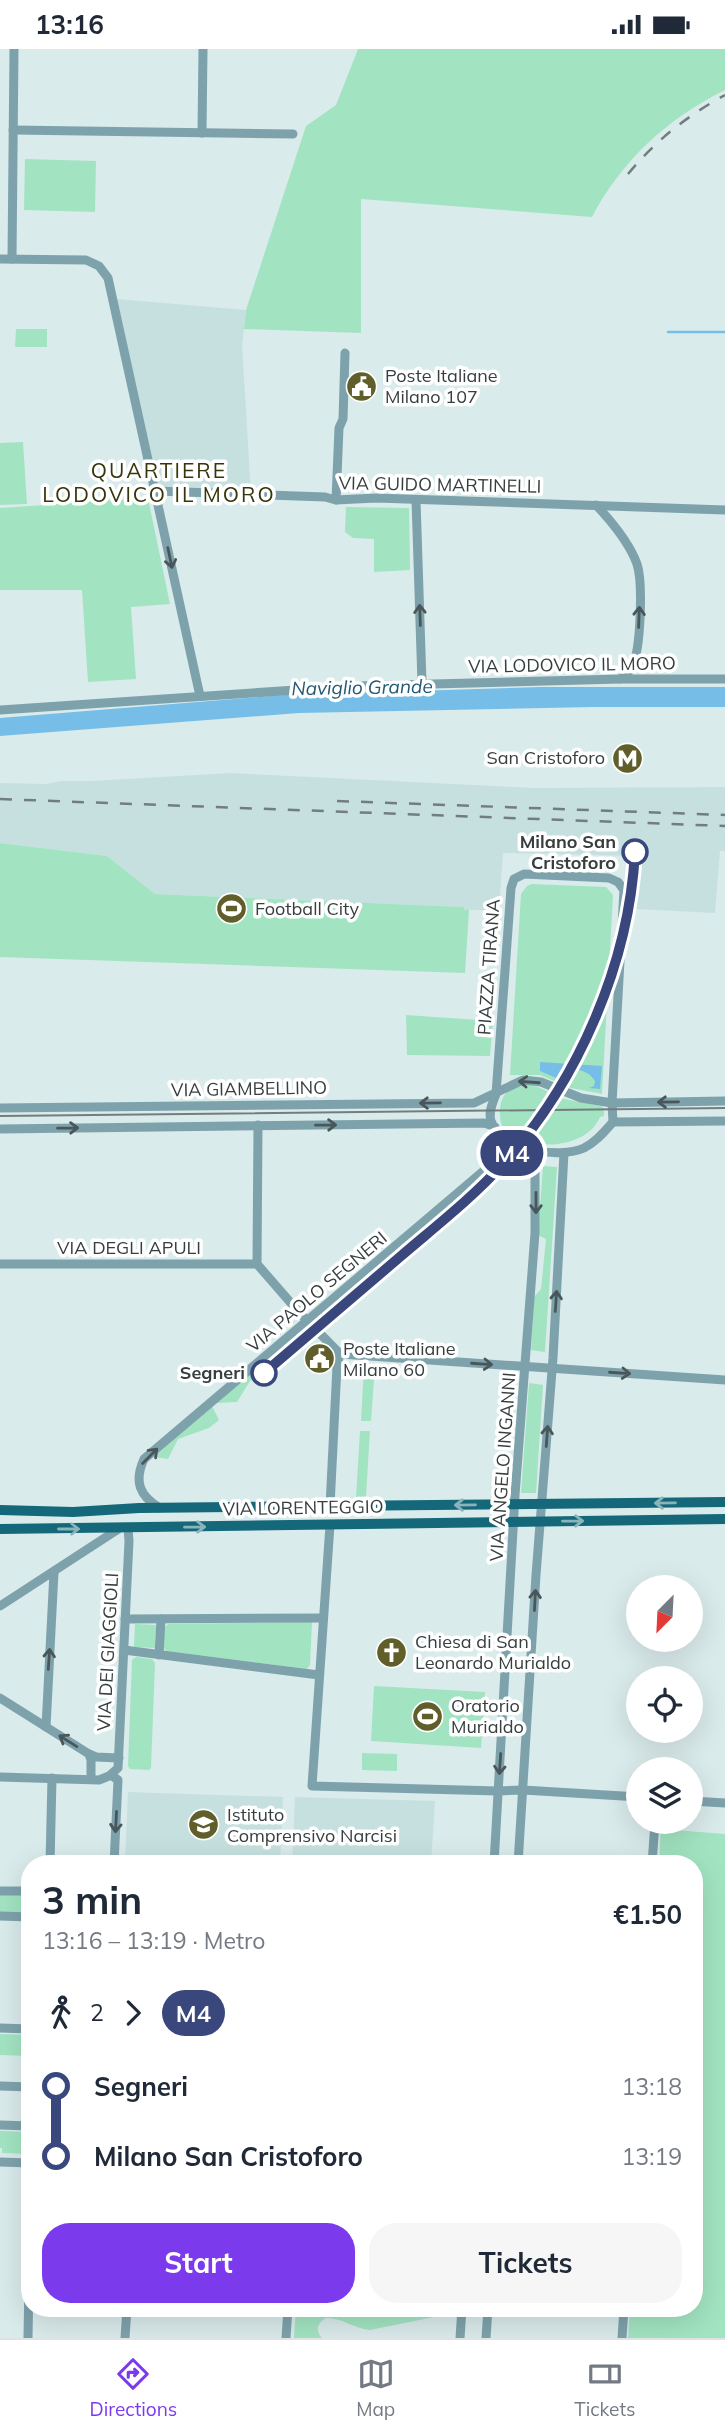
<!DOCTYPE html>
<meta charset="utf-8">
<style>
:root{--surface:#fff;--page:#f6f6f7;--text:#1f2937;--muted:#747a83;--line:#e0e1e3;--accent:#7c3aed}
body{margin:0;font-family:Mulish,sans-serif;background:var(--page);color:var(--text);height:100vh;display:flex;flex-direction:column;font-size:26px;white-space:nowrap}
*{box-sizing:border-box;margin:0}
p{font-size:23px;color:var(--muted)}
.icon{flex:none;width:38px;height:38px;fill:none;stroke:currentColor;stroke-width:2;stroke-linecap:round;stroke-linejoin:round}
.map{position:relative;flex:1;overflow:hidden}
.drawer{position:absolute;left:21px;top:1806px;width:682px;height:462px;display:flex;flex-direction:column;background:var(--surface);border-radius:28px;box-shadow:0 7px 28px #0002}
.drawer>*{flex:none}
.badge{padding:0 14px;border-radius:23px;font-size:24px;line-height:46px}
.needle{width:46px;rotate:204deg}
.controls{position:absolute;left:626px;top:1526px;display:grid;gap:14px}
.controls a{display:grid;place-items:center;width:77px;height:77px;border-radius:50%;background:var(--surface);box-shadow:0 7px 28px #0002;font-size:35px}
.map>.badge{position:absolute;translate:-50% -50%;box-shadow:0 0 0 4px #fff}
.legs{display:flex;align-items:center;gap:10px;height:77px;padding:0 21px;font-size:23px}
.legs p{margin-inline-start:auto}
.headline{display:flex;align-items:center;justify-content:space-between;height:119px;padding:0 21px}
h1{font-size:38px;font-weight:700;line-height:52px}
.button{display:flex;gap:14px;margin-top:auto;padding:14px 21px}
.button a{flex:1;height:80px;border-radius:28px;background:var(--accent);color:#fff;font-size:28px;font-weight:700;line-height:80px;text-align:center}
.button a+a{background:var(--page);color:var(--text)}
ul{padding:0 21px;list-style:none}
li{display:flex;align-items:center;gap:24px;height:70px;font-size:26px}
li i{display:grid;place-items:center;width:10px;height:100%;margin:0 9px;background:currentColor}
li i::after{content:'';width:18px;height:18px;margin:-9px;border:5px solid;border-radius:50%;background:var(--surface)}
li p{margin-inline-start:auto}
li:first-child i{background:linear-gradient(#0000 50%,currentColor 0)}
li:last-child i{background:linear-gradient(currentColor 50%,#0000 0)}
.status{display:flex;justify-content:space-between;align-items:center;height:49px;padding:0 35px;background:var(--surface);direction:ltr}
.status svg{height:19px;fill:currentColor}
.tab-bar{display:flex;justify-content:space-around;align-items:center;height:98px;border-top:2px solid var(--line);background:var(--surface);font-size:19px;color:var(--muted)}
.tab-bar a{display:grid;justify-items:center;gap:4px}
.tab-bar .on{color:var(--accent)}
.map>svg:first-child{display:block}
.built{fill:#c6e0e0}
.green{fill:#a2e4c2}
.water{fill:#76bee7}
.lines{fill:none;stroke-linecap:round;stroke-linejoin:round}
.stream{stroke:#76bee7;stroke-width:2.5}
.minor{stroke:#7ea2ac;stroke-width:9}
.major{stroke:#156879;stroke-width:10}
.tram{stroke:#737d7d;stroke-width:2}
.rail{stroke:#737d7d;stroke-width:2.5;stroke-dasharray:12 12;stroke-linecap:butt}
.oneway{stroke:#49575a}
.oneway2{stroke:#8ab4bc}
.line-1-casing{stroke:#fff;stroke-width:16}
.line-1{stroke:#39477d;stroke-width:10}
.stop-1-dot{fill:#fff;stroke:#39477d;stroke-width:3.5}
.labels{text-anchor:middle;stroke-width:7;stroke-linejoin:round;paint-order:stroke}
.poi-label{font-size:18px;fill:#373e3e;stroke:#fff;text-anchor:start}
.street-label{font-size:18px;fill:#373e3e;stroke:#fff}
.stop-label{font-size:18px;font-weight:bold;fill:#373e3e;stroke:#fff;text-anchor:end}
.water-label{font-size:19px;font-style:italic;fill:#225975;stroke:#fff}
.quarter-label{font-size:21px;letter-spacing:2px;fill:#37350a;stroke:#fff}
</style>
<div class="status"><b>13:16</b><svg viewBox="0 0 49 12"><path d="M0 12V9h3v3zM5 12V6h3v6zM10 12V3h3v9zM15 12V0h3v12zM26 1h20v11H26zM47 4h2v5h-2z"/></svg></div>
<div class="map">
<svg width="725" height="2289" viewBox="0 0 725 2289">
<rect width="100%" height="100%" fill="#daebeb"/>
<g class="built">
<polygon points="117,250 246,261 242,297 251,444 158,441"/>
<polygon points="231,724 535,739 725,738 725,802 720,802 715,864 635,860 638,808 636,807 503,804 499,861 463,861 463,858 155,845 107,807 0,794 0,734 46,735 61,732 92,732"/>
<polygon points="128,1743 283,1748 280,1815 125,1815"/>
<polygon points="295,1748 435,1752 431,1815 292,1815"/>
</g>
<g class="green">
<path d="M358,0H725V41C667,70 622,111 592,168L361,150V284L244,280L246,261L306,77L336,56Z"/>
<polygon points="25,110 96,112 95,163 24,161"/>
<polygon points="16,280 47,280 47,298 15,298"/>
<polygon points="23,393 27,455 0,456 0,394"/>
<polygon points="148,449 170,555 131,558 136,630 88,633 82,541 0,541 0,459"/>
<polygon points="346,458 409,459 410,521 374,523 374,490 353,489 345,483"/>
<polygon points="0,794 107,807 155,845 464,858 464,861 469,861 465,924 0,908"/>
<polygon points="532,835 606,838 613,846 602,1045 571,1039 540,1026 510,1026 521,845 527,837"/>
<polygon points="406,966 493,972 490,1007 407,1006"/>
<path d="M525,1035L538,1038L564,1050L601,1057L604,1059V1067L600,1068C586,1102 523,1104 502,1077C496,1057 502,1037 525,1035Z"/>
<polygon points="543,1117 557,1118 545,1303 531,1301 534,1248 541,1240 546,1190 538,1186"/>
<polygon points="298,1283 299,1291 278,1304 267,1320 250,1332 237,1353 216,1354"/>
<polygon points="364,1316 375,1317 371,1372 361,1372"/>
<polygon points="529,1334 543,1336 536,1444 521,1444"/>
<polygon points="212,1357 219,1371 209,1379 178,1390 168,1410 154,1408"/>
<polygon points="360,1382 370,1382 366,1447 356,1448"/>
<polygon points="312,1573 310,1616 307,1620 167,1602 163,1599 164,1579 168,1575"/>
<polygon points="135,1575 156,1576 155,1599 134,1598"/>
<polygon points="136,1608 152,1610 155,1614 151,1719 149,1721 130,1720 128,1717 132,1611"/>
<polygon points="374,1637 485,1643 481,1699 371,1692"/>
<polygon points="362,1704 397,1705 397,1722 362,1721"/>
<polygon points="661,1773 674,1773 674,1781 725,1785 725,2289 628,2289 630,2259 695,2259 695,1815 659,1815"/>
<polygon points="0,1845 30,1846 30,1865 0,1864"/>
<polygon points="0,1985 30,1986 30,2007 0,2006"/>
<polygon points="0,2082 30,2083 30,2105 2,2104 2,2099 0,2099"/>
<path d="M296,2259H440L439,2267L370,2281C355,2280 343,2269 326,2269C317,2274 315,2281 322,2289H294Z"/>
</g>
<g class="water">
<polygon points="540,638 725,638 725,658 593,658 299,664 0,687 0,669 284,646"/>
<path d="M540,1013L602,1017L600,1040L589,1039L594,1037L595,1032C589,1022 576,1018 565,1023L563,1028L570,1035L540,1022Z"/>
</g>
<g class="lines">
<polyline class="stream" points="668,283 725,283"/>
<g class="minor">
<polyline points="13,81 293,85"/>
<polyline points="202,84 203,0"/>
<polyline points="0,210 86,211 99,217 108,229 200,647"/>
<polyline points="12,210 14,0"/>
<polyline points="155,442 325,448 336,451 376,449 725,461"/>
<polyline points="336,451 339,379 343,370 345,304"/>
<polyline points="416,451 422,634"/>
<path d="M596,456C612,473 629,493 637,515C643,533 641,601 632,618C629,624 625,627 620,630"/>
<polyline points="0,661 356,637 620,630 725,630"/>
<path d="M524,825L609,829L618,833L624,841L612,1054L613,1073C604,1083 596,1093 584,1099C559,1110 501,1102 491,1072C488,1063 493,1053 496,1045L511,839L514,830Z"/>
<polyline points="0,1059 474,1054 523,1031 541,1033 581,1049 612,1054 725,1052"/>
<polyline points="613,1073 725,1072"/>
<polyline points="258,1076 257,1215 297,1261 340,1305"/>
<polyline points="0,1080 484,1074 493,1077"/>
<polyline points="493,1114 497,1095 495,1078"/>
<polyline points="0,1215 257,1215"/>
<polyline points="340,1305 725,1331"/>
<polyline points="330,1457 337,1317 340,1305"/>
<path d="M160,1459C139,1447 134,1432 144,1410L493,1114L524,1100"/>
<polyline points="330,1476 312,1737 498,1742 523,1741 639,1748"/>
<polyline points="0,1557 120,1479"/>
<polyline points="125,1570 322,1569"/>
<polyline points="124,1601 319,1626"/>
<polyline points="159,1606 161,1570"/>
<polyline points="0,1649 89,1705 96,1708 119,1709"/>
<polyline points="46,1678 54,1523"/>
<polyline points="89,1705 91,1711 91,1730"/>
<polyline points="111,1726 118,1731 114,1815"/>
<polyline points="0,1728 99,1731 109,1727 118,1719 129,1492 128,1479"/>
<polyline points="691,1752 725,1754"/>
<polyline points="50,1815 52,1729"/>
<polyline points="494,1815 515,1446 535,1184 535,1116 524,1100"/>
<polyline points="518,1815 536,1526 553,1309 564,1104"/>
<polyline points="652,1815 655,1773"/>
<polyline points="0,1842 30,1842"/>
<polyline points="0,1867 30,1868"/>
<polyline points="0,1979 30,1980"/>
<polyline points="0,2037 30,2038"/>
<polyline points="0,2076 30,2077"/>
<polyline points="0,2113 30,2114"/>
<polyline points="28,2289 30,2169"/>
<polyline points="125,2289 127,2259"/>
<polyline points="286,2289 288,2259"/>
<polyline points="460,2289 462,2259"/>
<polyline points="486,2289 488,2259"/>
<polyline points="622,2289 624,2259"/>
</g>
<g class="major">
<polyline points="0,1461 73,1463 139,1459 725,1453"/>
<polyline points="0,1480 725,1470"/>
</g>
<polyline class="tram" points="0,1067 725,1059"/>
<g class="rail">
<path d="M628,125C656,91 687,67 725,46"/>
<polyline points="0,750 725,777"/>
<polyline points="337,752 725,766"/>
</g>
</g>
<defs><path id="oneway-shaft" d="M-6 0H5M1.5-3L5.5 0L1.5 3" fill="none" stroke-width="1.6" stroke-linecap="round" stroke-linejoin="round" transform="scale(1.75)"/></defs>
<g class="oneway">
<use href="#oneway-shaft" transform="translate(170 509) rotate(78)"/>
<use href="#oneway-shaft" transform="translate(420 566) rotate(-92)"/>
<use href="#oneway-shaft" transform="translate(639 568) rotate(-88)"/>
<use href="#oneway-shaft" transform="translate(529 1033) rotate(-176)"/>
<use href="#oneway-shaft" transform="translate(668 1053) rotate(179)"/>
<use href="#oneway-shaft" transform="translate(430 1054) rotate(179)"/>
<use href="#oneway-shaft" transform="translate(326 1076) rotate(-1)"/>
<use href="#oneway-shaft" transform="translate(68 1079) rotate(-1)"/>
<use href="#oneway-shaft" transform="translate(536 1154) rotate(90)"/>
<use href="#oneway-shaft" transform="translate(556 1252) rotate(-86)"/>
<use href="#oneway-shaft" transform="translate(482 1315) rotate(4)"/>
<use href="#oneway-shaft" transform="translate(620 1324) rotate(4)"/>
<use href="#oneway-shaft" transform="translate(547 1387) rotate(-86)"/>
<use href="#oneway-shaft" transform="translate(150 1407) rotate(-45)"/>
<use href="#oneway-shaft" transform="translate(535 1551) rotate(-87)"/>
<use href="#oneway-shaft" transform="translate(49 1610) rotate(-86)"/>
<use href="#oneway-shaft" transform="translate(68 1692) rotate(-148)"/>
<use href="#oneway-shaft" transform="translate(500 1715) rotate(94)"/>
<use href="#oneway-shaft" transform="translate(116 1773) rotate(93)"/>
</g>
<g class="oneway2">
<use href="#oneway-shaft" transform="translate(665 1454) rotate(179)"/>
<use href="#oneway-shaft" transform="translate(465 1456) rotate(179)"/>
<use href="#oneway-shaft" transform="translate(573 1472) rotate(-1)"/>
<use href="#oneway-shaft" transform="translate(195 1478) rotate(-1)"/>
<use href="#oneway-shaft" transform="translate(69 1480)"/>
</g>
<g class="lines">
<defs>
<path id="line-1" d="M264,1324C310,1285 356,1246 401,1207C436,1177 472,1149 503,1115C578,1032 629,915 635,803"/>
</defs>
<use href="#line-1" class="line-1-casing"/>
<use href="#line-1" class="line-1"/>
</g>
<defs>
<symbol id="civic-disc" viewBox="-11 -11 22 22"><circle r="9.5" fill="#605e2b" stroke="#fff"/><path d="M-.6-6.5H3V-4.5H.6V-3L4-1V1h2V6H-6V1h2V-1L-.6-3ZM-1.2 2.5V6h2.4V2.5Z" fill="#fff"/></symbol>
<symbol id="metro-disc" viewBox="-11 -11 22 22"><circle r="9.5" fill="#605e2b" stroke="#fff"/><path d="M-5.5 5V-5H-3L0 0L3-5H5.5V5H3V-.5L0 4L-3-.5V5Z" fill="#fff"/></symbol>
<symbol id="stadium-disc" viewBox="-11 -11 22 22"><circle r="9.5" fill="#605e2b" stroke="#fff"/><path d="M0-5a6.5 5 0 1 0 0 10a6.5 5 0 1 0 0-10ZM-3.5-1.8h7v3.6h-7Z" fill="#fff"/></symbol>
<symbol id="church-disc" viewBox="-11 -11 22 22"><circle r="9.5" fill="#605e2b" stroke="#fff"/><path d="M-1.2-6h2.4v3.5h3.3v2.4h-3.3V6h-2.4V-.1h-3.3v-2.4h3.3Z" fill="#fff"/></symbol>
<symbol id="school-disc" viewBox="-11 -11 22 22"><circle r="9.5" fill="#605e2b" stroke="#fff"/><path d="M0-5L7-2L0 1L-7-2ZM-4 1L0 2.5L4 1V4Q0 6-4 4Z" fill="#fff"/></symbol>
</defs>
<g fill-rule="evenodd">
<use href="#civic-disc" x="344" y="320" width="35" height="35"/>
<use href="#metro-disc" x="610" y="692" width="35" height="35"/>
<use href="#stadium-disc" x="214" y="842" width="35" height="35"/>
<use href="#civic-disc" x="302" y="1292" width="35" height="35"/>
<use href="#church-disc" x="374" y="1586" width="35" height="35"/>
<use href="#stadium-disc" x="410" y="1650" width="35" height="35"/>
<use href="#school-disc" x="186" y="1758" width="35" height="35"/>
</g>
<g class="stop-1-dot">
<circle cx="635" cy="803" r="12"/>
<circle cx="264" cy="1324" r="12"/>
</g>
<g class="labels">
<g class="poi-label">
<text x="385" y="333">Poste Italiane<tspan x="385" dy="21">Milano 107</tspan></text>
<text x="605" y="715" text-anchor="end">San Cristoforo</text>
<text x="255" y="866">Football City</text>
<text x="343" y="1306">Poste Italiane<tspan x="343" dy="21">Milano 60</tspan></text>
<text x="415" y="1599">Chiesa di San<tspan x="415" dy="21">Leonardo Murialdo</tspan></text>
<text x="451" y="1663">Oratorio<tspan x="451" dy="21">Murialdo</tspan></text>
<text x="227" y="1772">Istituto<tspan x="227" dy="21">Comprensivo Narcisi</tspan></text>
</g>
<g class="street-label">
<text transform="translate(440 436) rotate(1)" y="6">VIA GUIDO MARTINELLI</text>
<text transform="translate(572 616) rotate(-1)" y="6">VIA LODOVICO IL MORO</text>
<text transform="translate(489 918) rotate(-86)" y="6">PIAZZA TIRANA</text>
<text transform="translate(249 1040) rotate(-1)" y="6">VIA GIAMBELLINO</text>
<text x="129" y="1205">VIA DEGLI APULI</text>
<text transform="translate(317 1243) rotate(-40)" y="6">VIA PAOLO SEGNERI</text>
<text transform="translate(503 1418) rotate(-86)" y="6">VIA ANGELO INGANNI</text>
<text transform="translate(303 1459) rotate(-1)" y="6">VIA LORENTEGGIO</text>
<text transform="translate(108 1603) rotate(-87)" y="6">VIA DEI GIAGGIOLI</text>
</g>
<g class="stop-label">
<text x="616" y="799">Milano San<tspan x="616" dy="21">Cristoforo</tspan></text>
<text x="245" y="1330">Segneri</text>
</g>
<g class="water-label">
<text transform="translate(362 638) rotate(-1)" y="7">Naviglio Grande</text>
</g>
<g class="quarter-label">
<text x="159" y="429">QUARTIERE<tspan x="159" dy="24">LODOVICO IL MORO</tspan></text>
</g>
</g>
</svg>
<div class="controls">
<a><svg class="needle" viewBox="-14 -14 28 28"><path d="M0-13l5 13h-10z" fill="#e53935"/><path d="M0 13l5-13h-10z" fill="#747a83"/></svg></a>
<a><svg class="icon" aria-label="locate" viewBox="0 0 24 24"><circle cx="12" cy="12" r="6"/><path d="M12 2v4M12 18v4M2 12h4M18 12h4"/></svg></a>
<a><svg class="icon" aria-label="layers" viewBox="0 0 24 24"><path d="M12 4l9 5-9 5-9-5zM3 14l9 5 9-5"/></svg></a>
</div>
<b class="badge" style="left:512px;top:1104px;background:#39477d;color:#fff">M4</b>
<section class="drawer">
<div class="headline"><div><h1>3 min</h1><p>13:16 – 13:19 · Metro</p></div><b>€1.50</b></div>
<div class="legs"><svg class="icon" aria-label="walk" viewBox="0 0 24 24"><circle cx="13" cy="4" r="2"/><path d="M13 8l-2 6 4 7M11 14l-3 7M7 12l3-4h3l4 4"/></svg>2<svg class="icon" aria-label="forward" viewBox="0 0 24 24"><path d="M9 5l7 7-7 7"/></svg><b class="badge" style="background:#39477d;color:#fff">M4</b></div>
<ul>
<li><i style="color:#39477d"></i><b>Segneri</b><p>13:18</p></li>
<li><i style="color:#39477d"></i><b>Milano San Cristoforo</b><p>13:19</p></li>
</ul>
<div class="button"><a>Start</a><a>Tickets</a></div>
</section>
</div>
<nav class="tab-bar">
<a class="on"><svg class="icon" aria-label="directions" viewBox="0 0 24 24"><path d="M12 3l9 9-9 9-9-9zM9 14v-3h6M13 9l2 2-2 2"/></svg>Directions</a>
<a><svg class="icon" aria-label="map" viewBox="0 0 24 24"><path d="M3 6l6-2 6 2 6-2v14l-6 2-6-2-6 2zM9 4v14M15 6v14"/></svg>Map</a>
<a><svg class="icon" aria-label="tickets" viewBox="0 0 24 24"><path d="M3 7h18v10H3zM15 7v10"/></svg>Tickets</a>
</nav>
